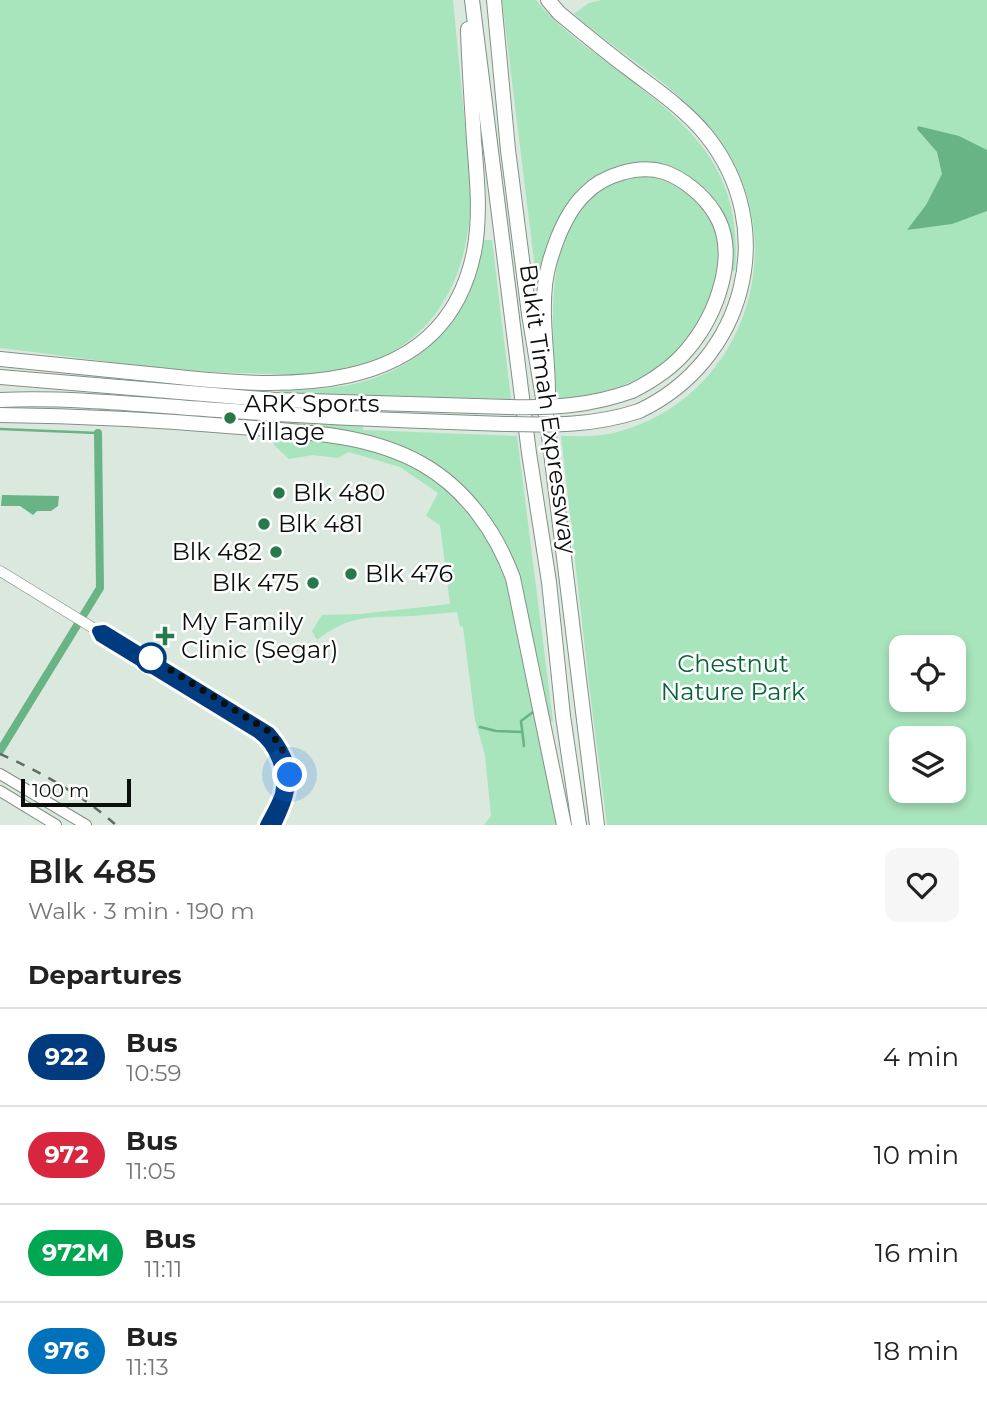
<!DOCTYPE html>
<meta charset="utf-8">
<style>
:root{--surface:#fff;--page:#f6f6f6;--text:#222;--muted:#767676;--line:#e0e0e0}
body{margin:0;font-family:Montserrat,sans-serif;background:var(--page);color:var(--text);height:100vh;display:flex;flex-direction:column;font-size:26px;white-space:nowrap}
*{box-sizing:border-box;margin:0}
p{font-size:23px;color:var(--muted)}
.icon{flex:none;width:38px;height:38px;fill:none;stroke:currentColor;stroke-width:2;stroke-linecap:round;stroke-linejoin:round}
.map{position:relative;height:825px;overflow:hidden}
.panel{display:flex;flex-direction:column;background:var(--surface);flex:1}
.panel>*{flex:none}
.badge{padding:0 14px;border-radius:23px;font-size:24px;line-height:46px}
.fabs{position:absolute;left:889px;top:635px;display:grid;gap:14px}
.fabs a{display:grid;place-items:center;width:77px;height:77px;border-radius:14px;background:var(--surface);box-shadow:0 4px 10px #0003;font-size:35px}
.scale{position:absolute;left:21px;bottom:18px;width:110px;box-sizing:border-box;padding-left:7px;border:4px solid #0b0f0c;border-top:0;font-size:19px;line-height:24px;white-space:nowrap;color:#0b0f0c;-webkit-text-stroke:5px #fff;paint-order:stroke}
.you{position:absolute;width:35px;height:35px;margin:-18px;border:5px solid #fff;border-radius:50%;background:#1a73e8;box-shadow:0 0 0 10px #1a73e833}
.map>.badge{position:absolute;translate:-50% -50%;box-shadow:0 0 0 4px #fff}
h2{padding:0 28px;font-size:26px;line-height:63px}
.round{display:grid;place-items:center;flex:none;width:74px;height:74px;border-radius:14px;background:var(--page)}
.summary{display:flex;align-items:center;justify-content:space-between;height:119px;padding:0 28px}
h1{font-size:33px;font-weight:600;line-height:52px}
ul{padding:0;list-style:none}
li{display:flex;align-items:center;gap:21px;height:98px;padding:0 28px;border-top:2px solid var(--line)}
li div{flex:1}
li b{display:block;font-size:26px}
li em{font-style:normal}
li .badge{min-width:77px;font-weight:700;text-align:center}
.map>svg:first-child{display:block}
.green{fill:#a8e4bc;fill-rule:evenodd}
.water{fill:#68b484}
.lines{fill:none;stroke-linecap:round;stroke-linejoin:round}
.stream{stroke:#68b484;stroke-width:2.5}
.canal{stroke:#68b484;stroke-width:8}
.tertiary-casing{stroke:#849087;stroke-width:11}
.secondary-casing{stroke:#849087;stroke-width:12}
.motorway-casing{stroke:#849087;stroke-width:16}
.tertiary{stroke:#fff;stroke-width:10}
.secondary{stroke:#fff;stroke-width:10}
.motorway{stroke:#fff;stroke-width:14}
.rail{stroke:#616963;stroke-width:2.5;stroke-dasharray:9 9;stroke-linecap:butt}
.motorway-bridge-casing{stroke:#849087;stroke-width:16;stroke-linecap:butt}
.motorway-bridge{stroke:#fff;stroke-width:14}
.line-casing{stroke:#fff;stroke-width:16}
.line{stroke:#003b80;stroke-width:10}
.walk{stroke:#0b0f0c;stroke-width:7;stroke-dasharray:0 12.6}
.poi-dot{fill:#26794b;stroke:#fff;stroke-width:2.5}
.stop-dot{fill:#fff;stroke:#003b80;stroke-width:3.5}
.labels{text-anchor:middle;stroke-width:5;stroke-linejoin:round;paint-order:stroke}
.poi-label{font-size:24px;fill:#0b0f0c;stroke:#fff;text-anchor:start}
.street-label{font-size:24px;fill:#0b0f0c;stroke:#fff}
.park-label{font-size:24px;fill:#066438;stroke:#fff}
</style>
<div class="map">
<svg width="987" height="825" viewBox="0 0 987 825">
<rect width="100%" height="100%" fill="#dae8de"/>
<g class="green">
<path d="M0,0H453L471,188C471,276 436,350 343,370C309,378 272,373 237,373C158,371 79,357 0,348Z"/>
<path d="M502,0H536C553,22 578,41 600,57C680,118 744,159 735,271H732C737,214 710,173 652,166C624,162 595,170 575,193C551,220 548,274 540,309Z"/>
<path d="M601,0H987V825H607L590,693L561,436C577,436 593,437 609,434C742,405 797,247 719,139C681,87 621,56 574,14L589,3ZM901,648H954V700H901ZM901,738H954V791H901Z"/>
<path d="M643,177C668,178 687,187 702,207C709,216 715,224 717,236C725,270 704,320 682,345C651,381 602,396 557,399C552,323 535,186 643,177Z"/>
<path d="M483,240H492L511,399L279,394V391C304,390 330,389 354,384C431,366 468,314 483,240Z"/>
<polygon points="98,396 363,413 363,430 517,436 553,721 547,723 495,532 405,450 262,432 97,424"/>
<path d="M274,436L351,445L400,459L443,486L483,530L506,574L558,825H484L491,816L485,755L475,720L463,627L460,626L457,612C442,613 427,615 412,616C372,618 351,613 317,640L312,631L322,615L360,614L450,604L440,525L426,516L438,493L400,467L349,452L338,458L313,455L289,459L274,445Z"/>
</g>
<g class="water">
<polygon points="918,126 959,136 987,150 987,211 952,224 907,230 926,205 942,174 937,152 917,129"/>
<polygon points="2,495 59,496 58,506 51,511 37,511 33,515 20,506 1,506"/>
</g>
<g class="lines">
<g class="stream">
<polyline points="0,429 98,433"/>
<polyline points="480,727 496,731 522,732"/>
<polyline points="524,746 521,721 533,712"/>
</g>
<polyline class="canal" points="0,751 100,588 98,433"/>
<defs>
<g id="tertiary">
<path d="M0,571L98,631L100,637L262,737C291,769 282,791 265,825"/>
<path d="M98,631L104,630L270,732C299,765 293,790 276,825"/>
</g>
<g id="secondary">
<polyline points="0,774 86,825"/>
<polyline points="0,791 56,825"/>
</g>
<g id="motorway">
<polyline points="472,0 529,453 549,582 563,716 579,825"/>
<polyline points="494,0 508,150 529,314 548,428 597,825"/>
<path d="M548,0L559,13C582,32 605,51 629,69C655,89 685,109 706,135C781,228 745,361 639,411"/>
<path d="M0,359C53,364 106,370 159,375C276,388 443,404 474,252C481,216 477,178 474,141C472,104 469,67 468,29"/>
<polyline points="0,377 275,400 509,407"/>
<path d="M548,392C548,351 538,304 549,264C556,239 566,212 585,194C603,175 639,164 664,172C683,178 704,196 714,212C741,253 716,316 687,350C672,368 652,381 632,391"/>
<path d="M0,400C72,397 145,405 218,410C313,417 409,421 505,424"/>
<path d="M0,415C80,416 160,420 240,427C301,432 367,433 422,464C466,489 496,532 513,578L564,825"/>
</g>
</defs>
<use href="#tertiary" class="tertiary-casing"/>
<use href="#secondary" class="secondary-casing"/>
<use href="#motorway" class="motorway-casing"/>
<use href="#tertiary" class="tertiary"/>
<use href="#secondary" class="secondary"/>
<use href="#motorway" class="motorway"/>
<path class="rail" d="M0,754C41,772 82,795 116,825"/>
<defs>
<g id="motorway-bridge">
<path d="M509,407C552,408 591,406 632,391"/>
<path d="M505,424C552,425 594,426 639,411"/>
</g>
</defs>
<use href="#motorway-bridge" class="motorway-bridge-casing"/>
<use href="#motorway-bridge" class="motorway-bridge"/>
</g>
<g class="lines">
<defs>
<path id="line" d="M265,825C270,815 277,804 280,794C285,772 275,746 257,733L100,637L97,631L104,630L270,732C299,765 294,789 276,825"/>
</defs>
<use href="#line" class="line-casing"/>
<use href="#line" class="line"/>
<polyline class="walk" points="151,658 145,654 270,732 284,752 290,775"/>
</g>
<g class="poi-dot">
<circle cx="230" cy="418" r="7"/>
<circle cx="279" cy="493" r="7"/>
<circle cx="264" cy="524" r="7"/>
<circle cx="276" cy="552" r="7"/>
<circle cx="351" cy="574" r="7"/>
<circle cx="313" cy="583" r="7"/>
<path d="M161.5 625.5h7v7h7v7h-7v7h-7v-7h-7v-7h7z"/>
</g>
<circle class="stop-dot" cx="151" cy="658" r="14"/>
<g class="labels">
<g class="poi-label">
<text x="244" y="412">ARK Sports<tspan x="244" dy="28">Village</tspan></text>
<text x="293" y="501">Blk 480</text>
<text x="278" y="532">Blk 481</text>
<text x="262" y="560" text-anchor="end">Blk 482</text>
<text x="365" y="582">Blk 476</text>
<text x="299" y="591" text-anchor="end">Blk 475</text>
<text x="181" y="630">My Family<tspan x="181" dy="28">Clinic (Segar)</tspan></text>
</g>
<g class="street-label">
<text transform="translate(548 409) rotate(82)" y="8">Bukit Timah Expressway</text>
</g>
<g class="park-label">
<text x="733" y="672">Chestnut<tspan x="733" dy="28">Nature Park</tspan></text>
</g>
</g>
</svg>
<div class="fabs">
<a><svg class="icon" aria-label="locate" viewBox="0 0 24 24"><circle cx="12" cy="12" r="6"/><path d="M12 2v4M12 18v4M2 12h4M18 12h4"/></svg></a>
<a><svg class="icon" aria-label="layers" viewBox="0 0 24 24"><path d="M12 4l9 5-9 5-9-5zM3 14l9 5 9-5"/></svg></a>
</div>
<div class="scale">100 m</div>
<div class="you" style="left:290px;top:775px"></div>
</div>
<section class="panel">
<div class="summary"><div><h1>Blk 485</h1><p>Walk · 3 min · 190 m</p></div><a class="round"><svg class="icon" aria-label="heart" viewBox="0 0 24 24"><path d="M12 20l-8-8c-3-5 5-10 8-4 3-6 11-1 8 4z"/></svg></a></div>
<h2>Departures</h2>
<ul>
<li><span class="badge" style="background:#003b80;color:#fff">922</span><div><b>Bus</b><p>10:59</p></div><em>4 min</em></li>
<li><span class="badge" style="background:#d7263d;color:#fff">972</span><div><b>Bus</b><p>11:05</p></div><em>10 min</em></li>
<li><span class="badge" style="background:#00a651;color:#fff">972M</span><div><b>Bus</b><p>11:11</p></div><em>16 min</em></li>
<li><span class="badge" style="background:#0072bc;color:#fff">976</span><div><b>Bus</b><p>11:13</p></div><em>18 min</em></li>
</ul>
</section>
